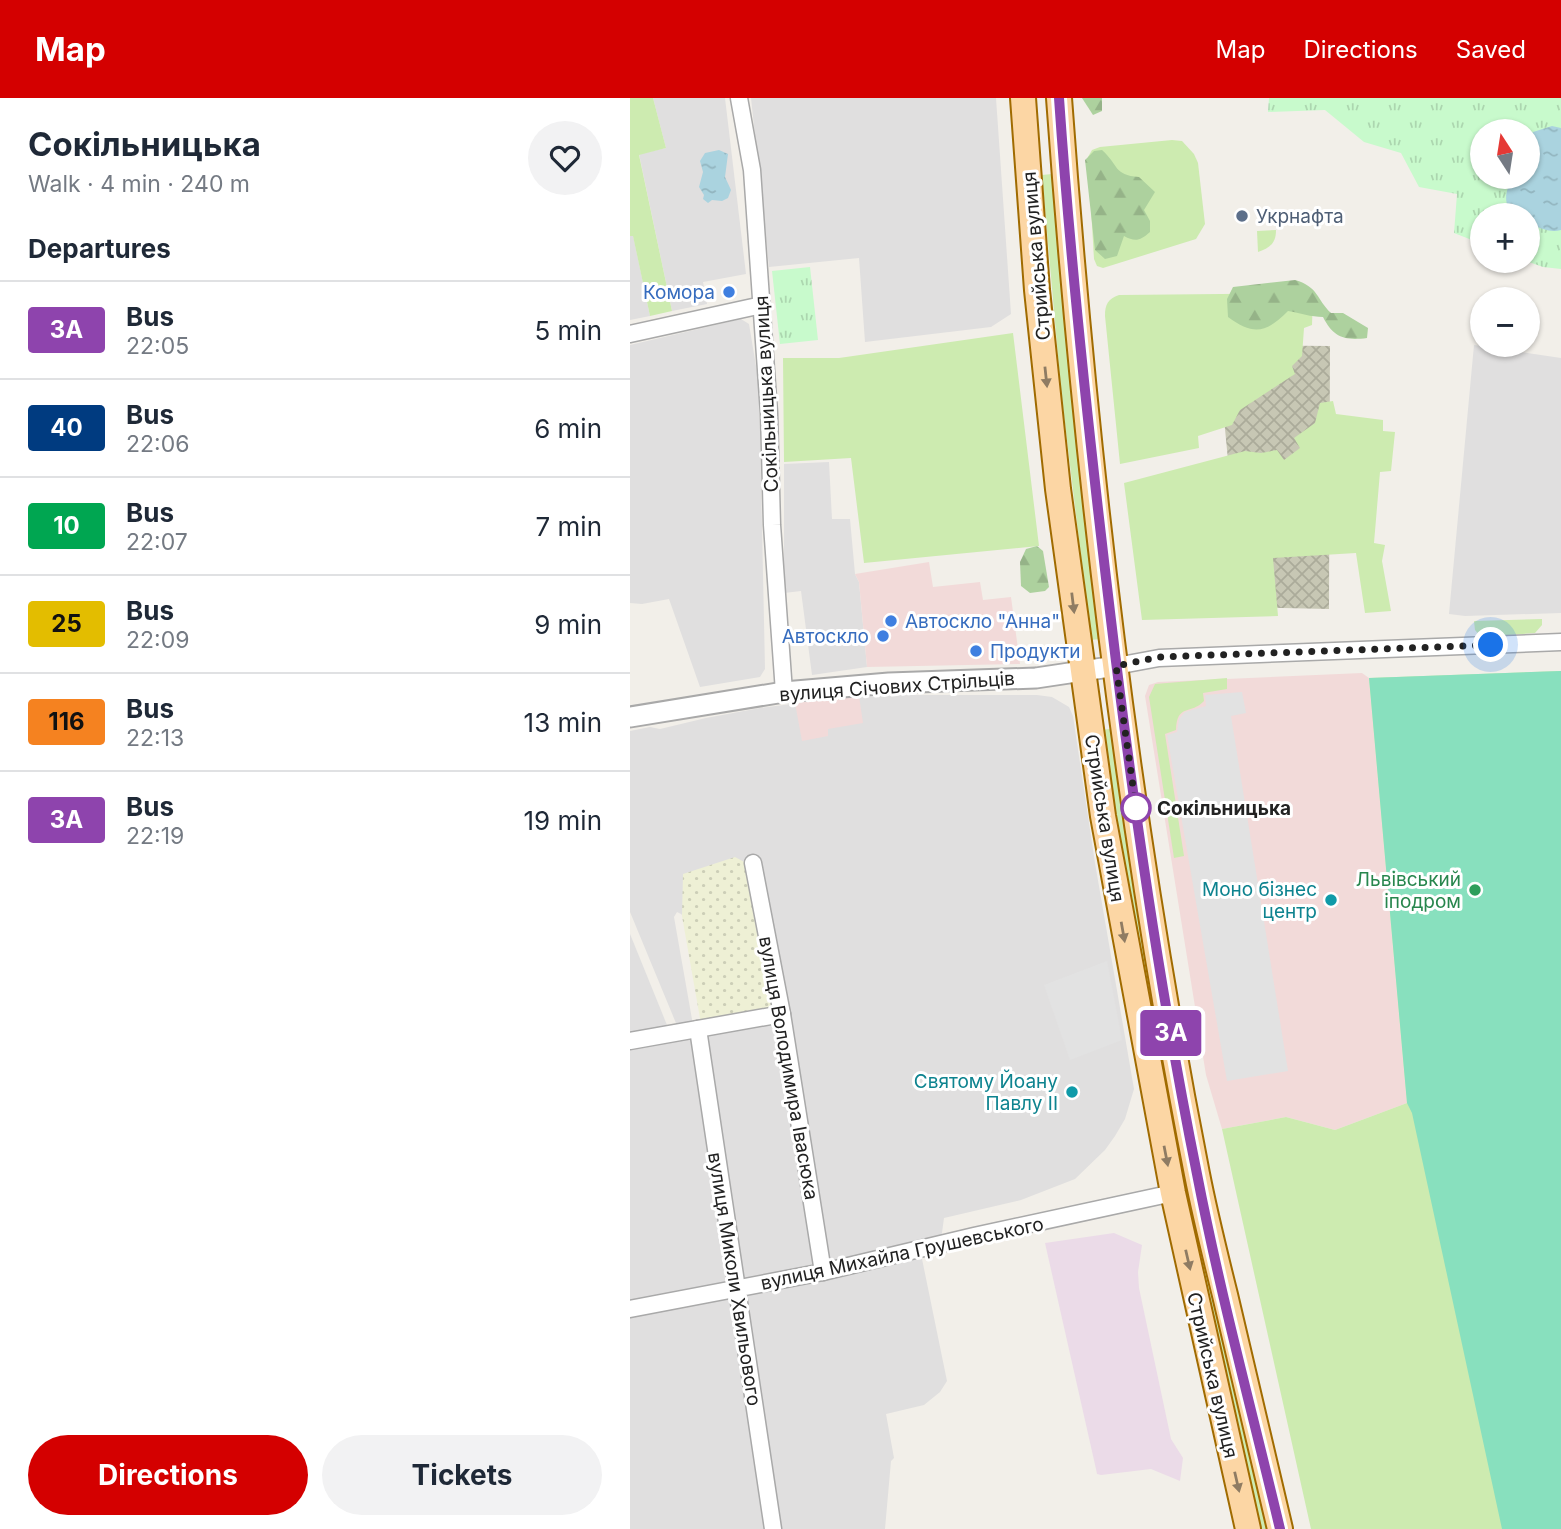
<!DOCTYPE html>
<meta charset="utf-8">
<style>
:root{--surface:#fff;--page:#f2f2f3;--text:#1f2937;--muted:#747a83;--line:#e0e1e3;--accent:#d40000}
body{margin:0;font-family:Inter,sans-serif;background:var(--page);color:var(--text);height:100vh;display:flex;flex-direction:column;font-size:26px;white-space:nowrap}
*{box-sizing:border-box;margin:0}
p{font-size:23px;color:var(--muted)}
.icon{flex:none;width:38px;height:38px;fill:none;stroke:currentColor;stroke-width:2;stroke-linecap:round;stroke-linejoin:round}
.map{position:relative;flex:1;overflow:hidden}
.drawer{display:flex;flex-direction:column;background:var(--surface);width:630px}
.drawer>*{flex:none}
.badge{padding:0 14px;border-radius:5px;font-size:24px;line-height:46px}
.needle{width:46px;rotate:348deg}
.buttons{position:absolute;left:840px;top:21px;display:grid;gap:14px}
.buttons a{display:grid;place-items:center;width:70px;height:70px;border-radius:50%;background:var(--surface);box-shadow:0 2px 5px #0004;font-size:35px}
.you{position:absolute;width:35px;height:35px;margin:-18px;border:5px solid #fff;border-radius:50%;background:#1a73e8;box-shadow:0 0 0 10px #1a73e833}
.map>.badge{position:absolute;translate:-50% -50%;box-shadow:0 0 0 4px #fff}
h2{padding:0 28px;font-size:26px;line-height:63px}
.round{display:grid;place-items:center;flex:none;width:74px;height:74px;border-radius:37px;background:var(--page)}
.overview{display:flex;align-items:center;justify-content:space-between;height:119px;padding:0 28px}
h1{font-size:33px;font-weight:700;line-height:52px}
.action{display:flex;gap:14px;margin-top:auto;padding:14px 28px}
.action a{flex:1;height:80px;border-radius:42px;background:var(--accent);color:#fff;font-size:28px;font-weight:700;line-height:80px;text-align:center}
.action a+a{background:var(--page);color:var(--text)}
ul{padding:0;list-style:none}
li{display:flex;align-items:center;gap:21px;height:98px;padding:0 28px;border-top:2px solid var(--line)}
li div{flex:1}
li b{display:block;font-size:26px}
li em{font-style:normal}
li .badge{min-width:77px;font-weight:700;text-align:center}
header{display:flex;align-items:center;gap:42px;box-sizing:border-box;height:98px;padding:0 35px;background:var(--accent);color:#fff}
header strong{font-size:33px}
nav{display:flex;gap:38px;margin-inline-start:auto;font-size:24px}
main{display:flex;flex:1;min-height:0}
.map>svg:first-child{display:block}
.residential{fill:#e0dfdf}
.commercial{fill:#f2dad9}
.industrial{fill:#ebdbe8}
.construction{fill:url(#construction-cross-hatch)}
.farmland{fill:url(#farmland-dots)}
.grass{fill:#cdebb0}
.forest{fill:url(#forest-firs)}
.park{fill:url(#park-tufts);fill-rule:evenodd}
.pitch{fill:#88e0be}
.parking{fill:#e2e2e2}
.water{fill:url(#water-ripples)}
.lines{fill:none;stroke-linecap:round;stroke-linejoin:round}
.minor-casing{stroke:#a9a9a9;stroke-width:19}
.tertiary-casing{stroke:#a9a9a9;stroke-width:23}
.primary-casing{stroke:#a06b00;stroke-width:28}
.minor{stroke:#fff;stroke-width:16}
.tertiary{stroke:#fff;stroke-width:19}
.primary{stroke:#fcd6a4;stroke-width:24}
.oneway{fill:#8f7c63}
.line-casing{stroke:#fff;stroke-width:16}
.line{stroke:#8e44ad;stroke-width:10}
.walk{stroke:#222;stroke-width:7;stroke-dasharray:0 12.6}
.service-dot{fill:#5c6f8a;stroke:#fff;stroke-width:2.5}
.shop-dot{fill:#3f7fe0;stroke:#fff;stroke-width:2.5}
.stop-dot{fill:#fff;stroke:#8e44ad;stroke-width:3.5}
.leisure-dot{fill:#2e9e5b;stroke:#fff;stroke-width:2.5}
.culture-dot{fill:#0f9aa8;stroke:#fff;stroke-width:2.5}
.labels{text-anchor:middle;stroke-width:6;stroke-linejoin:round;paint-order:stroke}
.service-label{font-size:19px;fill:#4e5e75;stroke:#fff;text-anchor:start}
.street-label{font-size:19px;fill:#222;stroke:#fff}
.shop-label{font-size:19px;fill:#366cbe;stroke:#fff;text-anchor:end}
.stop-label{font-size:19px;font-weight:bold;fill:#222;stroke:#fff;text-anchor:start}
.leisure-label{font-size:19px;fill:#27864d;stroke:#fff;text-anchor:end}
.culture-label{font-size:19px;fill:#0d838f;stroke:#fff;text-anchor:end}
</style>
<header>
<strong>Map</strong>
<nav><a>Map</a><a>Directions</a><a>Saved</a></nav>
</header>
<main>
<section class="drawer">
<div class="overview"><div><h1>Сокільницька</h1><p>Walk · 4 min · 240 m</p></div><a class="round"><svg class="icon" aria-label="heart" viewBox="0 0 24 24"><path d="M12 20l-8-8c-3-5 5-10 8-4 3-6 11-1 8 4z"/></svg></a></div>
<h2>Departures</h2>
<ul>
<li><span class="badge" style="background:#8e44ad;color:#fff">3А</span><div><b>Bus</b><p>22:05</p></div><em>5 min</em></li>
<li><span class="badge" style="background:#003b80;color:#fff">40</span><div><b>Bus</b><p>22:06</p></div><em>6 min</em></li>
<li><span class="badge" style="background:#00a651;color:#fff">10</span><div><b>Bus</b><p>22:07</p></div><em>7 min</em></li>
<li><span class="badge" style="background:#e3bd00;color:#111">25</span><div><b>Bus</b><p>22:09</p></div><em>9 min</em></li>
<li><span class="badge" style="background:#f58220;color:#111">116</span><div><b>Bus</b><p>22:13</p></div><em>13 min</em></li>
<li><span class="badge" style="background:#8e44ad;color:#fff">3А</span><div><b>Bus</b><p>22:19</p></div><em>19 min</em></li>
</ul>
<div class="action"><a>Directions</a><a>Tickets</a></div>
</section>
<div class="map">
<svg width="931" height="1431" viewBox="0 0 931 1431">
<defs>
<pattern id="construction-cross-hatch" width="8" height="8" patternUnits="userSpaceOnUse" patternTransform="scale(1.75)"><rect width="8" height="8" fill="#c7c7b4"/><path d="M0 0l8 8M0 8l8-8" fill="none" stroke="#abab9a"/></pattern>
<pattern id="farmland-dots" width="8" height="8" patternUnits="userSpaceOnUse" patternTransform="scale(1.75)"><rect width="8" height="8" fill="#eef0d5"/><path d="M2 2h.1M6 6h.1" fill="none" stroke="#ccceb7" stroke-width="1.8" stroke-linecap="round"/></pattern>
<pattern id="forest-firs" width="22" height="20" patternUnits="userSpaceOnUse" patternTransform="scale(1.75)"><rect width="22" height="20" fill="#add19e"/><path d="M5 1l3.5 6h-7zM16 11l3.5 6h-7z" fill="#95b388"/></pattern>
<pattern id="park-tufts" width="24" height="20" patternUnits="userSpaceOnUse" patternTransform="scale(1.75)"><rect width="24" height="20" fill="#c8facc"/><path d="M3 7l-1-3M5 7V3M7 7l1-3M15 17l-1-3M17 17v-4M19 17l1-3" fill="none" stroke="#acd6af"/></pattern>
<pattern id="water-ripples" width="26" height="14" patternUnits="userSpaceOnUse" patternTransform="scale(1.75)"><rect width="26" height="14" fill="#aad3df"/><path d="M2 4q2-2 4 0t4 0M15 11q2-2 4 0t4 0" fill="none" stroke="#92b5bf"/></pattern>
</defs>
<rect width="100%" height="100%" fill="#f2efe9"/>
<g class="residential">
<polygon points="23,0 95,0 116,176 73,184 77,206 42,213 9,56 36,50"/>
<polygon points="121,0 366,0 381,216 361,229 235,244 229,160 139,169"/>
<polygon points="3,137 20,218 0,222 0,138"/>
<polygon points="111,221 119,226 129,286 135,571 130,579 70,589 39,501 12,506 0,505 0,247"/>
<polygon points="844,247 931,260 931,515 835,518 819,516"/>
<polygon points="199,364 202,421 220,421 225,476 229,484 237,569 182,577 171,493 154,495 154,366"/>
<polygon points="231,597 407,597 422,599 439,609 443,618 465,765 504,991 495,1021 485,1038 475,1052 445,1081 391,1102 314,1120 311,1142 197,1169 157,917 51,816 47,814 44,819 63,927 48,930 0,814 0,633 20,629 30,631 76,620 130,610"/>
<polygon points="0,836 39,932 0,939"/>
<polygon points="148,921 188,1171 111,1185 73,934"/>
<polygon points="64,936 102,1187 0,1207 0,948"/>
<polygon points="291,1156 317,1283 310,1294 294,1307 256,1316 264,1360 261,1363 255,1431 149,1431 112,1194"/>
<polygon points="103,1196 140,1431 0,1431 0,1216"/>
</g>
<g class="commercial">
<polygon points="299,464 303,489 350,484 353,502 381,499 390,566 237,569 229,484 225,476"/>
<polygon points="732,575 739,580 777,1005 705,1032 656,1019 592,1031 576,977 515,598 519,587 528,584"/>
<polygon points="229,598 233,625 198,631 198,638 172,643 165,605"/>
</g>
<polygon class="industrial" points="484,1135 512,1147 508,1174 509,1190 541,1341 553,1360 550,1383 521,1371 471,1377 467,1376 466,1371 415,1145"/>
<polygon class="construction" points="587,247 700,248 699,511 612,509"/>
<polygon class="farmland" points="105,759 118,766 147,913 71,926 52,818 53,776"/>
<g class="grass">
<polygon points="0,0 23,0 36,50 9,57 42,213 20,218 3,138 0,138"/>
<polygon points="542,42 552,43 564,56 568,65 575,126 566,141 473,170 467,168 464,161 458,59 462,52 470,49"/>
<polygon points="422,76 441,291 470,541 461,542 431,292 412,77"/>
<path d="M646,132C646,145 640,150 628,154L627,133Z"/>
<path d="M683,195L682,227L674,230L672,258L662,268L665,276L610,312L602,327L568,338L569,350L490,366L475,218C475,206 478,201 489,197Z"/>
<polygon points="383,235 409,448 234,465 221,360 154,364 153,260 209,260"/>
<polygon points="703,303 706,316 753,322 753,333 765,334 761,373 750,374 744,445 755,447 752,463 761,513 735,515 726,455 643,460 648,518 512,522 494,385 615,353 631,355 647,352 654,362 670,350 664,340 685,325 690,305"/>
<polygon points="912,521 912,527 905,535 851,539 845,532 844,523"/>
<polygon points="931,573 931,1431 681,1431 592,1031 656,1019 705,1032 777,1005 739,580"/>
<path d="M597,580V591L573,595L574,603C561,617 547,605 546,632L535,636L554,758L544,760L519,599L525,586Z"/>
<polygon points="480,631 518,871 639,1431 628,1431 550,1091 470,632"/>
</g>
<g class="forest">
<polygon points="452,0 472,0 472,13 463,17"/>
<path d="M472,52C489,67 483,77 509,79L525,94L514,112L520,123V134C510,143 505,144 494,138L487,158L475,161L465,152L455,62L464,53Z"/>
<path d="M665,182C689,189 686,201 701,215H713L738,230L737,240C714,243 703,239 693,219C681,219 670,215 658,213C636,235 624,238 598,219L597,201L603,189Z"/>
<polygon points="407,448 413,453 419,489 415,493 400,495 391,488 390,464 396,451"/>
</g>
<g class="park">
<path d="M639,0H931V171L913,169L896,163H898V117H852V146L824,135L827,96L789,89L771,55L734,44L695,12L638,14ZM852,33H898V79H852Z"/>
<polygon points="180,169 188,242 150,246 142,173"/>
</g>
<polygon class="pitch" points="931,573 931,1431 872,1431 782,1015 777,1005 739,580"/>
<g class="parking">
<polygon points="612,594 616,615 601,618 658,973 597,983 537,637 547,634 549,621 555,614 576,608 575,597"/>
<polygon points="477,863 492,942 440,962 414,887"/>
</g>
<g class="water">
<path d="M922,28L931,30V132C920,135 908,130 898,124V117H886C871,106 876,94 882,79H898L900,39L903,34Z"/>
<polygon points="89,52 98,56 95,79 101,92 98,100 92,103 82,102 78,105 73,101 74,97 69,89 73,74 70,63 75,55"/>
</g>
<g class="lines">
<defs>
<g id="minor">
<polyline points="109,0 122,72 139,315 142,427 154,594"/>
<polyline points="0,236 132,207"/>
<polyline points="486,568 529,560 931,544"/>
<polyline points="123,765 152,916 193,1174"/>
<polyline points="68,931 143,1431"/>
<polyline points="0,943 152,916"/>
<polyline points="0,1211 193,1174 344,1138 543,1095"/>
</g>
<polyline id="tertiary" points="0,619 154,594 259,585 406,580 486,568"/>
<g id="primary">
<polyline points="393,0 407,192 428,391 473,718 543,1095 618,1431"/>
<path d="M429,0C455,360 497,722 567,1076C575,1117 585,1157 595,1197C613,1275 631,1353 650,1431"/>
</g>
</defs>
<use href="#minor" class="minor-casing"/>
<use href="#tertiary" class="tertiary-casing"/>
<use href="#primary" class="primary-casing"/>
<use href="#minor" class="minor"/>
<use href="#tertiary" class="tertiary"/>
<use href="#primary" class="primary"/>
</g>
<defs><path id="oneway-solid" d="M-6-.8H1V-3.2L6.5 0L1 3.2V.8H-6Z" transform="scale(1.75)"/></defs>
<g class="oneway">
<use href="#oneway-solid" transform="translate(416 279) rotate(84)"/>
<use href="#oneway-solid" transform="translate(443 505) rotate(83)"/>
<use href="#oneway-solid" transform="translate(493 834) rotate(80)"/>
<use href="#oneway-solid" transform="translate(536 1058) rotate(79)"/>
<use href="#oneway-solid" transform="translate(558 1162) rotate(77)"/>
<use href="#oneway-solid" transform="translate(607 1384) rotate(77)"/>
</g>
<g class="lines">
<defs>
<path id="line" d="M429,0C441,174 460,348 481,522C503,707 530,893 567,1076C590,1195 622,1313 650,1431"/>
</defs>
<use href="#line" class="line-casing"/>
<use href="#line" class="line"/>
<polyline class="walk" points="506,710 486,568 529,559 861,547"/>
</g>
<circle class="service-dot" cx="612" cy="118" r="7"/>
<g class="shop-dot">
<circle cx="99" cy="194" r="7"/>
<circle cx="261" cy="523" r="7"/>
<circle cx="253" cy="538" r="7"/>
<circle cx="346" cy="553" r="7"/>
</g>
<circle class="stop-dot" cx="506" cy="710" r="14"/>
<circle class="leisure-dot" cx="845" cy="792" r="7"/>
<g class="culture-dot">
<circle cx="701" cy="802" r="7"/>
<circle cx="442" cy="994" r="7"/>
</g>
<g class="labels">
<g class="service-label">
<text x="626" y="125">Укрнафта</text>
</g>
<g class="street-label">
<text transform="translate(406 158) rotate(-95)" y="7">Стрийська вулиця</text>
<text transform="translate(136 296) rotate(-93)" y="7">Сокільницька вулиця</text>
<text transform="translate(267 588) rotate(-4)" y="7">вулиця Січових Стрільців</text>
<text transform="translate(475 720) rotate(81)" y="7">Стрийська вулиця</text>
<text transform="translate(159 970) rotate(80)" y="7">вулиця Володимира Івасюка</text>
<text transform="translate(272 1155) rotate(-12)" y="7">вулиця Михайла Грушевського</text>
<text transform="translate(105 1181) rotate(81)" y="7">вулиця Миколи Хвильового</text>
<text transform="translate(583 1277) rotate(77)" y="7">Стрийська вулиця</text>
</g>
<g class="shop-label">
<text x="85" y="201">Комора</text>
<text x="275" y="530" text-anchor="start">Автоскло "Анна"</text>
<text x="239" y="545">Автоскло</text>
<text x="360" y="560" text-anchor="start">Продукти</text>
</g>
<g class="stop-label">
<text x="527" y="717">Сокільницька</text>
</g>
<g class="leisure-label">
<text x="831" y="788">Львівський<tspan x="831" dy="22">іподром</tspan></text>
</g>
<g class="culture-label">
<text x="687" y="798">Моно бізнес<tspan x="687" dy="22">центр</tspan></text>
<text x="428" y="990">Святому Йоану<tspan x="428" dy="22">Павлу ІІ</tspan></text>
</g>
</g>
</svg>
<div class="buttons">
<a><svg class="needle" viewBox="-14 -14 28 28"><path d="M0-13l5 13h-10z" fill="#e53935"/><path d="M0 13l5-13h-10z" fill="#747a83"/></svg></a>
<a>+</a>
<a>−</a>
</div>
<div class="you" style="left:861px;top:547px"></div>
<b class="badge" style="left:541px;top:935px;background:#8e44ad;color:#fff">3А</b>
</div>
</main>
